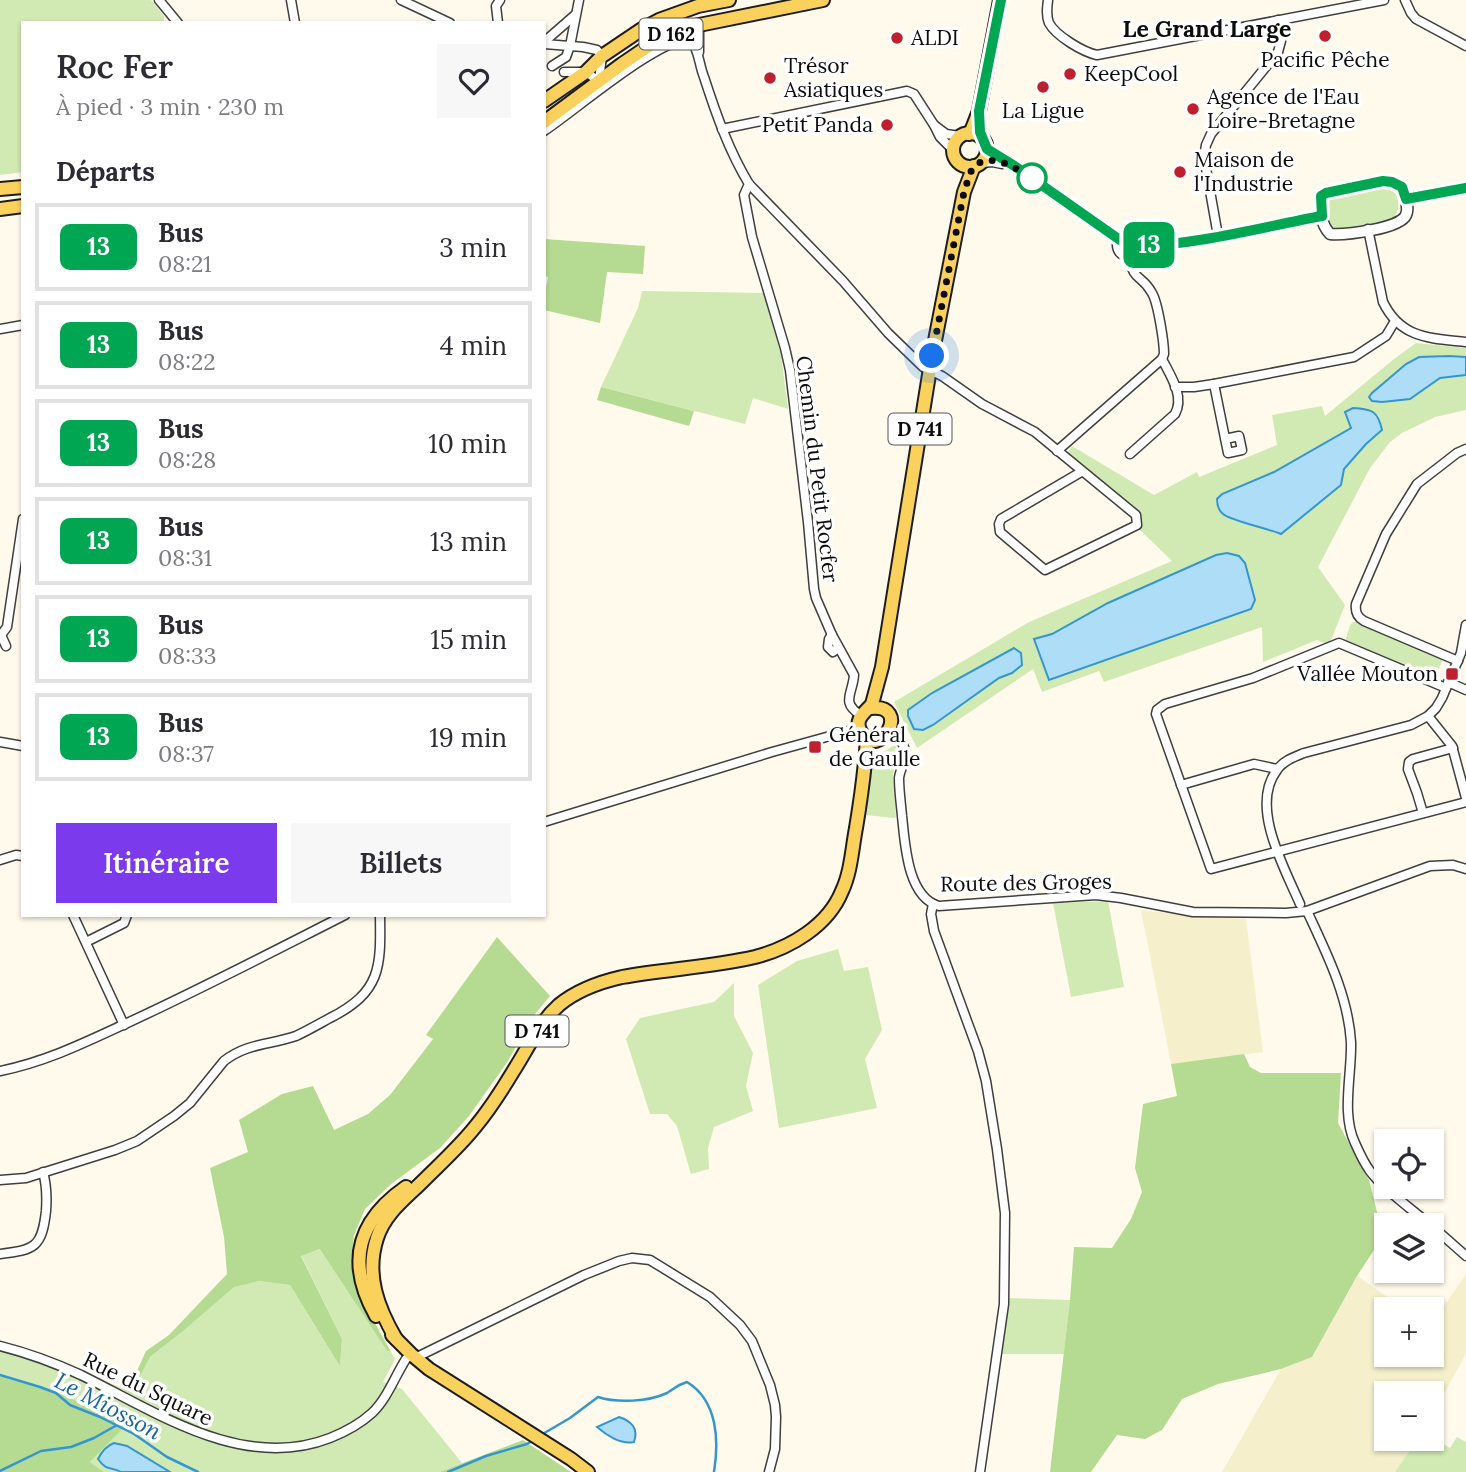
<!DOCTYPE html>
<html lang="fr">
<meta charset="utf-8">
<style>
:root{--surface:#fff;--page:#f7f7f7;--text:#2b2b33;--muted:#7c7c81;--line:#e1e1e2;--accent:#7c3aed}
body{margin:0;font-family:Lora,serif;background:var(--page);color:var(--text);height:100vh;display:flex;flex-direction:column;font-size:26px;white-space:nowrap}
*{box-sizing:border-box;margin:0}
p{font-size:23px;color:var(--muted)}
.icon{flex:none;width:38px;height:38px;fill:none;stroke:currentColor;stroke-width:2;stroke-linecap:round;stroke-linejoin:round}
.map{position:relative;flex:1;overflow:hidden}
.sheet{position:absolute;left:21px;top:21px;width:525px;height:896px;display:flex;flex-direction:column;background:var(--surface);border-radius:0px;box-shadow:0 2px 5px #0004}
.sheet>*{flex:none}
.badge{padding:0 14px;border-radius:10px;font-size:24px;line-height:46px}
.tools{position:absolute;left:1374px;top:1129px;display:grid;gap:14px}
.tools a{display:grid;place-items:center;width:70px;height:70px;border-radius:0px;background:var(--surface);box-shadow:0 2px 5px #0004;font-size:35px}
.you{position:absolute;width:35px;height:35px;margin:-18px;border:5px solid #fff;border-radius:50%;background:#1a73e8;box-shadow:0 0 0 10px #1a73e833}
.map>.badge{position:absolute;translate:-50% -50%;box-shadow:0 0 0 4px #fff}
h2{padding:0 35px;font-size:26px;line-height:63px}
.round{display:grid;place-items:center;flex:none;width:74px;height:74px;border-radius:0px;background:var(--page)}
.headline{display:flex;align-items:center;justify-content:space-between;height:119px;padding:0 35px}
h1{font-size:33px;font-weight:600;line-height:52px}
.button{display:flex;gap:14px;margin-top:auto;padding:14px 35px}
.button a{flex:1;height:80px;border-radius:0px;background:var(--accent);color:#fff;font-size:28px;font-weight:600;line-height:80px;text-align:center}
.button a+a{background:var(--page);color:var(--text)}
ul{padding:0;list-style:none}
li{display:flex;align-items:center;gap:21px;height:88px;margin:0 14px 10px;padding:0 21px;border:4px solid var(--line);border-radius:0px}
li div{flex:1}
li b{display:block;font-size:26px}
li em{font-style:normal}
li .badge{min-width:77px;font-weight:700;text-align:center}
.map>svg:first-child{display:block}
.farmland{fill:#f5f0cb}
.green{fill:#d1eab4}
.forest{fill:#b5db93}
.water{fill:#aedef7;stroke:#3496d0;stroke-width:2}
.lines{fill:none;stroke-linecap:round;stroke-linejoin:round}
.stream{stroke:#3496d0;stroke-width:2.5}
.minor-casing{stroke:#3f3f3f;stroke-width:11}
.tertiary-casing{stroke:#3f3f3f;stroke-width:13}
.primary-casing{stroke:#1d1d1d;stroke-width:16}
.minor{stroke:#fff;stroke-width:8}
.tertiary{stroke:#fff;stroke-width:10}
.primary{stroke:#fbd15e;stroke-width:12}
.line-casing{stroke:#fff;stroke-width:16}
.line{stroke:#00a651;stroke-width:10}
.walk{stroke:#0c0c0c;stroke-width:7;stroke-dasharray:0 12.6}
.poi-dot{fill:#be212d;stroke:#fff;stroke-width:2.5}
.stop-dot{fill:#fff;stroke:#00a651;stroke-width:3.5}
.labels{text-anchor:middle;stroke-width:7;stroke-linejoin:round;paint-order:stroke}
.shield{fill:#fff;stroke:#555;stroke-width:2}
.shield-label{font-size:19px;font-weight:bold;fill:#0c0c0c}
.poi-label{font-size:21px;fill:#0c0c0c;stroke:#fff;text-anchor:start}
.street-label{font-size:21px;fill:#0c0c0c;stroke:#fff}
.neighbourhood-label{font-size:23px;font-weight:bold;fill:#0c0c0c;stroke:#fff}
.water-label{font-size:23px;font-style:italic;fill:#1366a0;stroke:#fff}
</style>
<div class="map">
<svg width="1466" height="1472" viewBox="0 0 1466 1472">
<rect width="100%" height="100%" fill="#fffaeb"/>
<g class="farmland">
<polygon points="1141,910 1193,916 1246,919 1263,1052 1171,1064"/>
<polygon points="1466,1274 1466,1354 1432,1415 1432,1393 1386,1393 1386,1438 1418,1439 1395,1472 1222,1472 1281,1369 1312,1357 1357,1276 1405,1309 1386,1309 1386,1354 1432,1354 1432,1324"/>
</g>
<g class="green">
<polygon points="0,0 151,0 164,16 164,23 23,23 23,172 0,175"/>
<path d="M1385,186C1400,192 1403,210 1391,220L1340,231L1330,227C1326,215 1322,204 1333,196Z"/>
<polygon points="642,291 764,293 781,355 788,409 753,398 745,424 601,387 638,308"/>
<polygon points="1416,343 1466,348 1466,410 1435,417 1402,433 1390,442 1370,468 1318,567 1345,605 1329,645 1317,640 1263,662 1262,627 1104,682 1099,671 1042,692 1033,669 917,748 894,702 1029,622 1172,561 1137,527 1140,521 1067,454 1072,446 1154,495 1197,472 1199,477 1277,445 1272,415 1322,406 1325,416 1394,359"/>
<polygon points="1353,622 1358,622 1444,657 1434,680 1345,642 1350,625"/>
<polygon points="895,745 899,752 893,774 896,817 894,818 866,815 863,811 869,778 876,753 883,752"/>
<polygon points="1108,901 1124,987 1071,997 1053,903"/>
<polygon points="838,949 844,971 868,967 882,1030 865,1059 877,1108 779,1128 758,985 797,961"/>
<polygon points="734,983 734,1016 753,1053 746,1086 753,1111 714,1127 708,1148 709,1169 691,1174 677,1126 667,1114 650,1114 626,1039 640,1018 714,1002"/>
<polygon points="321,1249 387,1351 391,1352 395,1359 383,1382 402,1389 462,1463 439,1472 104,1472 90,1462 125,1425 58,1392 0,1375 0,1342 36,1354 132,1392 150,1357 182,1332 234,1286 259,1281 290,1285 340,1365 342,1339 301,1255"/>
<polygon points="1010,1298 1070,1300 1064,1354 1002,1354"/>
<polygon points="1432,1437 1450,1448 1457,1437 1466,1442 1466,1472 1395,1472 1418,1439 1432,1438"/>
</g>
<g class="forest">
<polygon points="544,239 645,246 643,274 607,272 600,323 544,310 544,299 548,277 544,276"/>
<polygon points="601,387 694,411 689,426 597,400"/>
<polygon points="497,937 550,996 531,1019 508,1061 469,1116 440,1148 391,1184 365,1209 354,1235 351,1264 357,1291 391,1352 387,1351 320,1249 301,1256 342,1339 340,1366 290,1285 259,1281 234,1287 182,1332 150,1357 132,1392 128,1391 146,1351 169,1335 227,1274 224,1237 210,1168 248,1152 239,1120 282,1094 313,1086 334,1130 368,1114 390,1095 433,1039 426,1035"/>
<polygon points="1244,1054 1250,1067 1261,1073 1341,1073 1338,1123 1369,1180 1383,1236 1357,1276 1312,1357 1281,1369 1218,1384 1182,1399 1162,1430 1145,1439 1117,1435 1091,1472 1050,1472 1070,1300 1074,1247 1112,1248 1131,1219 1142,1192 1135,1168 1143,1104 1177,1096 1171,1064"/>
<polygon points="0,1375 58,1392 126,1425 90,1462 104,1472 0,1472"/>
<polygon points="523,1440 571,1472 439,1472"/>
</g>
<g class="water">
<polygon points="1449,356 1466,357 1466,375 1440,378 1410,399 1382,402 1372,401 1369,397 1372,393 1406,364 1419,357"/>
<path d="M1353,408C1372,409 1378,411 1382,430L1366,444L1344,469L1341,485L1281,534C1269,529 1229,520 1223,514C1218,510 1217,505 1217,499L1222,494L1274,472L1351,428L1345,412Z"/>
<polygon points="1227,553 1239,556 1245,563 1255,600 1251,609 1049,680 1034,639 1052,634 1108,603 1216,555"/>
<polygon points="1014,648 1021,653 1022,665 1012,673 999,678 933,725 923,730 914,729 908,716 908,710 932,693"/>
<path d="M619,1417C631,1421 639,1428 634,1442C621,1445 606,1435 597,1427Z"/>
<path d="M114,1443L127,1446L170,1472H121C111,1466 107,1472 98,1459C102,1451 106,1446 114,1443Z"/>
</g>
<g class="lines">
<g class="stream">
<polyline points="0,1375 40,1387 56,1393 70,1405 100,1417 134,1434 167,1457 198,1472"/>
<path d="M541,1435L570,1418L598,1397C617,1403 648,1402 667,1393C675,1388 677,1385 687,1382C718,1401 719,1441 714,1472"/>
<polyline points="0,1471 41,1451 71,1447 94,1438 117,1425"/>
<polyline points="448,1472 486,1456 527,1444 532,1441"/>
</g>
<defs>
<g id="minor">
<polyline points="159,0 178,23"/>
<polyline points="291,0 295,23"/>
<polyline points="401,0 450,23"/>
<path d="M1048,0C1047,8 1046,16 1049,23C1056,36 1083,52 1097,55L1384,0"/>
<polyline points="1405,0 1411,13 1416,19 1466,46"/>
<polyline points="498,23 496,6 500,0"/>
<polyline points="544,42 575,15"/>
<polyline points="544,44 583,47 597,50 602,56 599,80"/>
<polyline points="699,52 699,25"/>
<polyline points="552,66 566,57 570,46 579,0"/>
<polyline points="564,72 586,72 600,82"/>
<polyline points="722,129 907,91 914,94 934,125"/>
<path d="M544,131C572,113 663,34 691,40C699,50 699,65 704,77C716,114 729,151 749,184L843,281L888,333L923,367L942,376L982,404L1035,432L1136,515L1137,525L1045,570L1000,532L999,524L1001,519L1081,472"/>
<polyline points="953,150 940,137 934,125 946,134 960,136"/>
<polyline points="749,184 744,195 752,237 785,348 790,370 808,522 814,589 816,598 832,635"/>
<path d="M1368,229L1383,302C1401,339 1430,338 1466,342"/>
<polyline points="1218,236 1204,157 1206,145 1211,134 1278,52 1281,41 1278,20"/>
<polyline points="0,329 23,325"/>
<polyline points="1214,384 1228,453 1242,450 1239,436 1225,439"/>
<polyline points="1175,387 1194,387 1214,384 1354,357 1386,336 1395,321"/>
<path d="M1057,451L1162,359L1164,354C1164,342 1158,303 1152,293C1142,274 1133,283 1129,255"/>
<path d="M1130,454L1175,414C1185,396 1170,375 1162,359"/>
<polyline points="0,635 1,635 6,646"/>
<polyline points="1,635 7,627 23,519"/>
<path d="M838,648L833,652L828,647L829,639L832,635L854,675C853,693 840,703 861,715"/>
<path d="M1458,661L1364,621C1357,617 1355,612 1356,604L1386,534L1417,484L1457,453L1466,449"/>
<polyline points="1448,682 1466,690"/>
<polyline points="1446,688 1339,643 1253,678 1165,704 1157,710 1156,714 1211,869 1466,802"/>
<polyline points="1428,716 1452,746 1466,798"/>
<path d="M890,731C895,735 902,740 904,747C908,757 900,769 899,778C899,791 901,804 902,816C905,843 907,897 939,906L1096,895L1121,898L1193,912L1286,913L1307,911L1430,866L1453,865L1466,869"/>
<polyline points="0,742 23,746"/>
<polyline points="1181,785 1254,764 1277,769"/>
<polyline points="1423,813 1417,793 1408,769 1409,762 1413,759 1453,748"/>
<polyline points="544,822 772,752 859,728"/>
<polyline points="0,860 16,855 23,856"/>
<polyline points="933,904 931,914 934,931 978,1051 986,1081 997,1149 1005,1213 1004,1304 980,1472"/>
<path d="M1300,904C1285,869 1249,806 1277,770C1283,761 1294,757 1304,753L1411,725L1428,716L1436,708L1442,698L1461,653L1466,625"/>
<path d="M1307,911C1326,952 1348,995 1351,1042C1352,1074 1341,1114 1355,1143C1359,1152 1364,1163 1370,1171C1383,1189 1413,1210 1430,1225"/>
<polyline points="73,915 124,1025"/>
<polyline points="86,942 124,923 127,915"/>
<path d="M0,1071C45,1062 84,1043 125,1024C199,990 272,952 345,915"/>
<path d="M0,1180L26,1178L115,1150L137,1141L174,1116L190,1103L224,1061C247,1043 270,1045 296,1036C307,1031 319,1024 330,1018C381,992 381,968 380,915"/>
<polyline points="1432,1226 1466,1256"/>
<path d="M0,1254C35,1250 42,1247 46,1211C47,1197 47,1186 43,1172"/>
<path d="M0,1346C28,1353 55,1363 81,1375C156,1412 243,1472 330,1438C345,1432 360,1424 372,1413C387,1399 395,1376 406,1359L411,1354"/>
<polyline points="415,1358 584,1275 619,1261 632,1258 650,1260 710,1297 740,1325 752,1341 770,1385 775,1405 776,1417 775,1449 769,1472"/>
</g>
<g id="tertiary">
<polyline points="987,149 1016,167 1120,240"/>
<polyline points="982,162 992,161 1002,163"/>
<path d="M1383,182H1393L1402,187C1404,196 1410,206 1406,215C1400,229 1345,235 1330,234C1320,223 1320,210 1321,196L1326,193Z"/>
<polyline points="1406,199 1466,188"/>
<circle cx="1129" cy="245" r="11"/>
<path d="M1140,246C1201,243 1262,228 1322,216"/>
</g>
<g id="primary">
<polyline points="544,101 586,72 602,56 642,29 659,20 698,6 729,0"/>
<polyline points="544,122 622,64 650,45 673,33 699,25 823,0"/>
<circle cx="970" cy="150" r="17"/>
<polyline points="969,134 972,129 979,111 1000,0"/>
<polyline points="0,189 23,187"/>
<polyline points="0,209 23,206"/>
<path d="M870,708C913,703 880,763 861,732C853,719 866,712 872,704L882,667L932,356L964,192L974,166"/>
<path d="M376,1316C346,1263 357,1221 406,1187"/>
<polyline points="392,1335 411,1354 429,1369 571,1459 588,1472"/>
<path d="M396,1339C378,1308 365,1275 377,1238C385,1213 405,1199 423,1181C441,1163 459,1147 475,1127C489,1110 502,1090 514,1070C528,1048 539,1023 559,1005C577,990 600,982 622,977C666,969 712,967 755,957C790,948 828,926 842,891C851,872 852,849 856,828C861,798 865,769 867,738"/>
</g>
</defs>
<use href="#minor" class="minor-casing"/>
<use href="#tertiary" class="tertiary-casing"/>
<use href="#primary" class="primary-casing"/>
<use href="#minor" class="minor"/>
<use href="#tertiary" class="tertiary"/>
<use href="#primary" class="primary"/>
</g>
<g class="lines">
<defs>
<path id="line" d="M1001,0L979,111L980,132L987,149L1016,167L1120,240L1125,235L1132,234L1138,239L1140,246C1201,244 1262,227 1322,216L1321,196L1326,193L1383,181L1392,182L1402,187L1406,199L1466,188"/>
</defs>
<use href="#line" class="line-casing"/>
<use href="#line" class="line"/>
<path class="walk" d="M932,356L964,192C967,185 969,171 975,166C992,150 1023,172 1037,182L1032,178"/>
</g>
<g class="poi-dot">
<circle cx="1325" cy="36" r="7"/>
<circle cx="897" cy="38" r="7"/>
<circle cx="1070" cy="74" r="7"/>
<circle cx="770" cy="78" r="7"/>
<circle cx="1043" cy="87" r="7"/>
<circle cx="1193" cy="109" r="7"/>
<circle cx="887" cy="125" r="7"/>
<circle cx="1180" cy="172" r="7"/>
<rect x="1445" y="667" width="14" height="14" rx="3.5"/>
<rect x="808" y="740" width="14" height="14" rx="3.5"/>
</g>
<circle class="stop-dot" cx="1032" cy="178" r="14"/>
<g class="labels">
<g class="shield">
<rect x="639.5" y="18.5" width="63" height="31" rx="5"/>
<rect x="888.5" y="413.5" width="63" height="31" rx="5"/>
<rect x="505.5" y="1015.5" width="63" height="31" rx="5"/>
</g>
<g class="shield-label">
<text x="671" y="41">D 162</text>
<text x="920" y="436">D 741</text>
<text x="537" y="1038">D 741</text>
</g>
<g class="poi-label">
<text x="911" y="45">ALDI</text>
<text x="1325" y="67" text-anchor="middle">Pacific Pêche</text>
<text x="784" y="73">Trésor<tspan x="784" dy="24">Asiatiques</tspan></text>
<text x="1084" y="81">KeepCool</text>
<text x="1207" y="104">Agence de l'Eau<tspan x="1207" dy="24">Loire-Bretagne</tspan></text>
<text x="1043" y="118" text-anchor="middle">La Ligue</text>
<text x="873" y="132" text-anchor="end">Petit Panda</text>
<text x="1194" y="167">Maison de<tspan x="1194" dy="24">l'Industrie</tspan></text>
<text x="1438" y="681" text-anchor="end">Vallée Mouton</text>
<text x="829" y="742">Général<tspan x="829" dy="24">de Gaulle</tspan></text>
</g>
<g class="street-label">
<text transform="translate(817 469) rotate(83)" y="7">Chemin du Petit Rocfer</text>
<text transform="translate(1026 883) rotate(-1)" y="7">Route des Groges</text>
<text transform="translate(148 1389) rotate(26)" y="7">Rue du Square</text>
</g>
<g class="neighbourhood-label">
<text x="1207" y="37">Le Grand Large</text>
</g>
<g class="water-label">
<text transform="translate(108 1406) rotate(28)" y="8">Le Miosson</text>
</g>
</g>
</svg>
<div class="tools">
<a><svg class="icon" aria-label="locate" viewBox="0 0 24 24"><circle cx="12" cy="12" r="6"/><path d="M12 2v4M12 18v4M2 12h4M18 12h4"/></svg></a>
<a><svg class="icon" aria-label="layers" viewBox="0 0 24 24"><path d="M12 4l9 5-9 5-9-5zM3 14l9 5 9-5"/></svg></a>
<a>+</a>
<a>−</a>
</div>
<div class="you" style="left:932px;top:356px"></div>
<b class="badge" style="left:1149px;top:245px;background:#00a651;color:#fff">13</b>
<section class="sheet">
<div class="headline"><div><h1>Roc Fer</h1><p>À pied · 3 min · 230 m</p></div><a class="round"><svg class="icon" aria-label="heart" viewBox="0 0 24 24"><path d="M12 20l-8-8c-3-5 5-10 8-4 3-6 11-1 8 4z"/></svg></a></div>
<h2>Départs</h2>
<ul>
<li><span class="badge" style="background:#00a651;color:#fff">13</span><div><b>Bus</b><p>08:21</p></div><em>3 min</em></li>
<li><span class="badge" style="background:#00a651;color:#fff">13</span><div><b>Bus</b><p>08:22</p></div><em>4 min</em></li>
<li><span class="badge" style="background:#00a651;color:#fff">13</span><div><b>Bus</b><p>08:28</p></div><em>10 min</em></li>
<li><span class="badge" style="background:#00a651;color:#fff">13</span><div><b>Bus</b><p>08:31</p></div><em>13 min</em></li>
<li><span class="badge" style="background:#00a651;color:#fff">13</span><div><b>Bus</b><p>08:33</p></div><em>15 min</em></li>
<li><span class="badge" style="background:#00a651;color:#fff">13</span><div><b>Bus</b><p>08:37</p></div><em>19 min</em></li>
</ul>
<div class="button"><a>Itinéraire</a><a>Billets</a></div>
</section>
</div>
